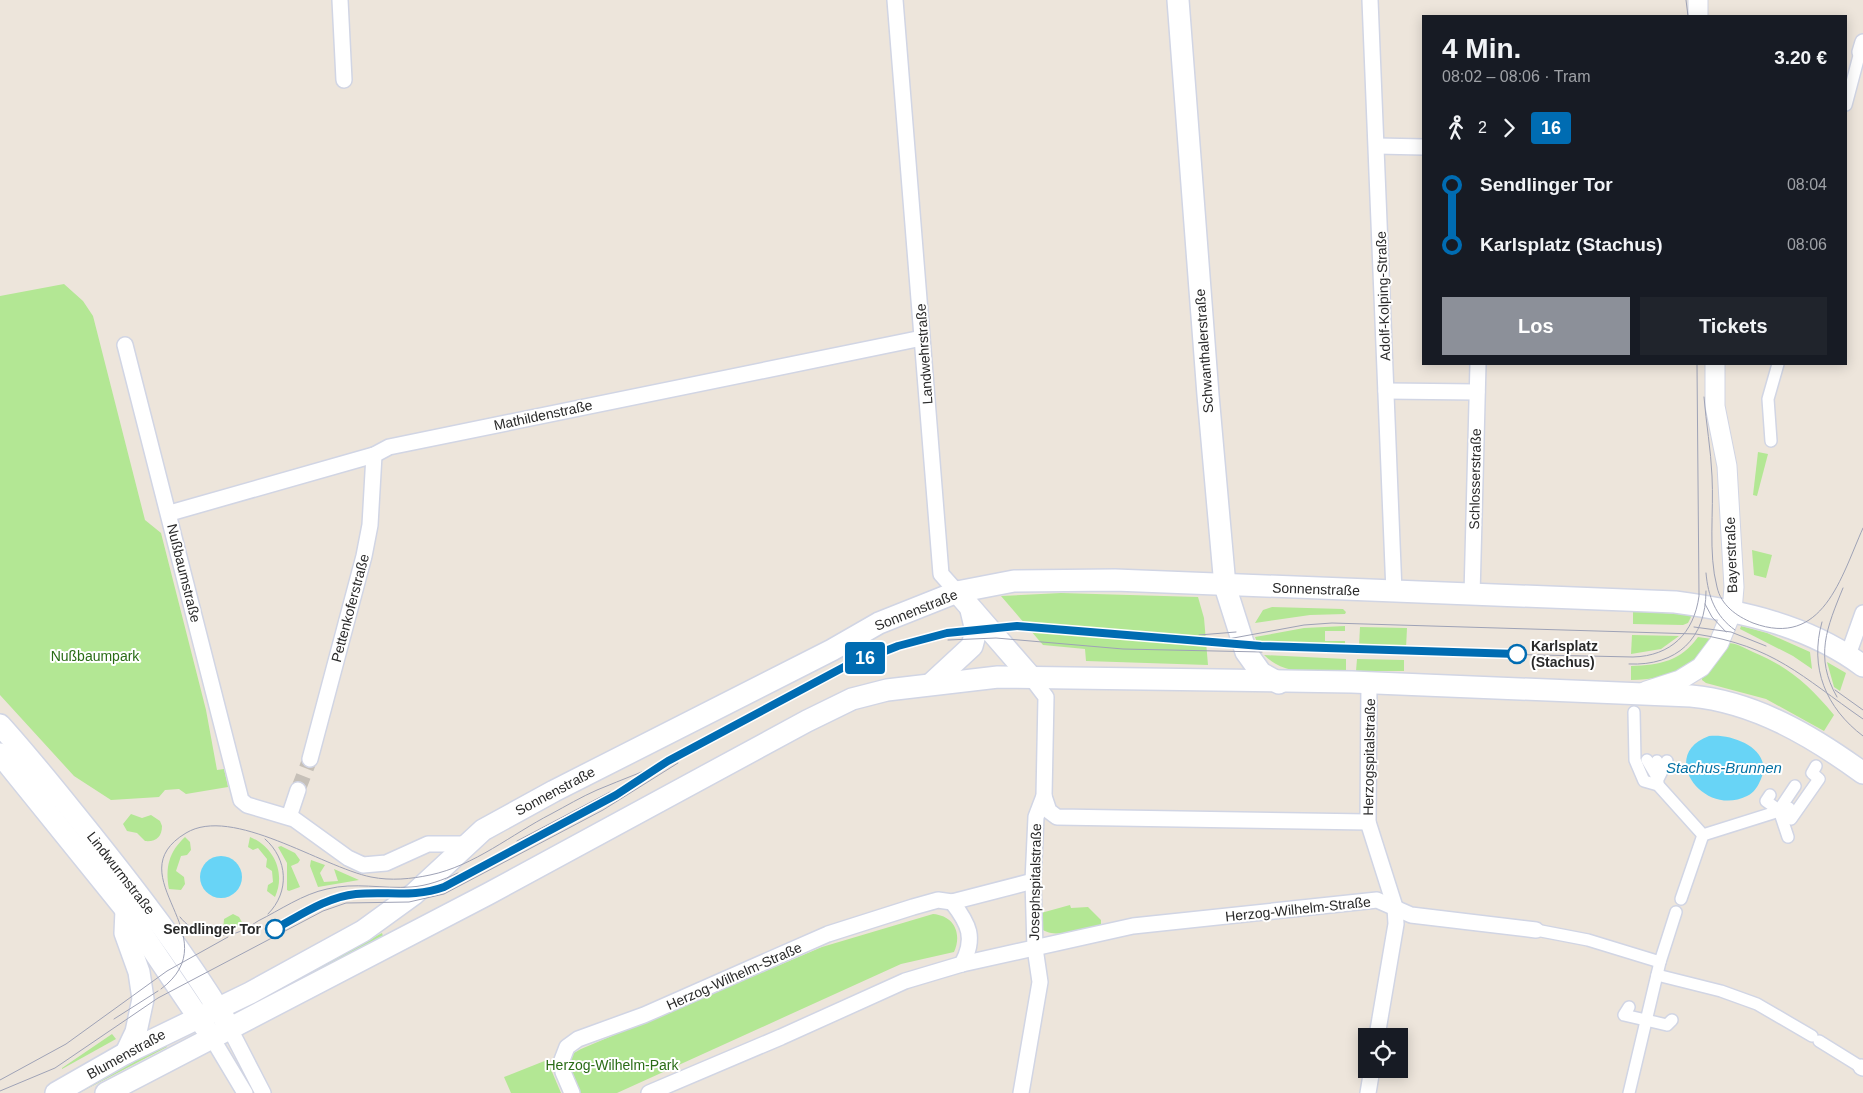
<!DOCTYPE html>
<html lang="de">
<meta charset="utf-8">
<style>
:root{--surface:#171b24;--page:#20242c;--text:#f1f3f6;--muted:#9ea1a6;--accent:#8c9099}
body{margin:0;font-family:Helvetica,sans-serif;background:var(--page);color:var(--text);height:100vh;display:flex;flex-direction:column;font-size:19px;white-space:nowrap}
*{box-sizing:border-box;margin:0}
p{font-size:16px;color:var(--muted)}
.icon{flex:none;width:28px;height:28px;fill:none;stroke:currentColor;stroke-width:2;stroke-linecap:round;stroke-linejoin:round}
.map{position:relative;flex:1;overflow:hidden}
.details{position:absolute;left:1422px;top:15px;width:425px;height:350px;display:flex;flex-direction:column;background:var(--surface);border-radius:0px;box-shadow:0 2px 12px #0003}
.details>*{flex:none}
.badge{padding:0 10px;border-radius:4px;font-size:18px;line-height:32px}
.buttons{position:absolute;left:1358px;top:1028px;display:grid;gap:10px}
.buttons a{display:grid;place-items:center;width:50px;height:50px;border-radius:0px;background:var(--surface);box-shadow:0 2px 12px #0003;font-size:25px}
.map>.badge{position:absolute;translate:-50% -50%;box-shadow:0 0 0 2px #fff}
.legs{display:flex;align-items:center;gap:8px;height:55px;padding:0 20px;font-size:16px}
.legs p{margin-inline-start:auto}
.overview{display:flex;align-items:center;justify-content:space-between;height:85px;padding:0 20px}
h1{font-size:28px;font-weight:700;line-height:38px}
.cta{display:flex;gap:10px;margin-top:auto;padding:10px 20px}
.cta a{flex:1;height:58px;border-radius:0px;background:var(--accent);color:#fff;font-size:20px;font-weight:700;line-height:58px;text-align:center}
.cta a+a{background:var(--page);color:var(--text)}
ul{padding:0 20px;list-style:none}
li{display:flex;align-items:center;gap:18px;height:60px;font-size:19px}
li i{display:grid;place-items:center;width:8px;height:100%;margin:0 6px;background:currentColor}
li i::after{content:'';width:12px;height:12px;margin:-6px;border:4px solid;border-radius:50%;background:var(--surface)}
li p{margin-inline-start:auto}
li:first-child i{background:linear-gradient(#0000 50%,currentColor 0)}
li:last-child i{background:linear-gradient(currentColor 50%,#0000 0)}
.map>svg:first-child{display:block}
.green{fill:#b3e794}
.water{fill:#68d4f6}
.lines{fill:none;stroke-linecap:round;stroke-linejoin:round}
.minor-tunnel{stroke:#c6c0b8;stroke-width:15;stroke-dasharray:15 8;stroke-linecap:butt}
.pedestrian-casing{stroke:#d1d5e4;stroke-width:14}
.minor-casing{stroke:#d1d5e4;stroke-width:18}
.tertiary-casing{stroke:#d1d5e4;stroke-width:21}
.secondary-casing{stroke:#d1d5e4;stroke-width:24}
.pedestrian{stroke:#fff;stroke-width:11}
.minor{stroke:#fff;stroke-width:15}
.tertiary{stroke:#fff;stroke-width:19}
.secondary{stroke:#fff;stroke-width:21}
.tram{stroke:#9ea2b6;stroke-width:1}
.line-1-casing{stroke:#fff;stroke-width:11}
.line-1{stroke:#006cb2;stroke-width:8}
.stop-1-dot{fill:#fff;stroke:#006cb2;stroke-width:2.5}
.labels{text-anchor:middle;stroke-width:4;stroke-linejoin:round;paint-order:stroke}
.street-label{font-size:14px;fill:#2a2a2a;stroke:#fff}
.stop-label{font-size:14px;font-weight:bold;fill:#2a2a2a;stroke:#fff;text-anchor:start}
.park-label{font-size:14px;fill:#2a6c16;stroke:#fff}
.water-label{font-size:15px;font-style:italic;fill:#0572a4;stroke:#fff}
</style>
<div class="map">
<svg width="1863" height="1093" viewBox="0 0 1863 1093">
<rect width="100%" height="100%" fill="#ede5db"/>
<g class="green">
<polygon points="64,284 83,301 93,316 145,520 161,533 206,710 217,770 224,769 228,787 186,794 179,789 165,790 159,797 111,800 74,776 0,695 0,296"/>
<polygon points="1758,452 1768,454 1757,496 1753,495"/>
<polygon points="1752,550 1772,555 1766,578 1754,575"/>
<polygon points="1061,593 1198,597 1204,618 1208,665 1086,661 1085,649 1043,645 1001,596"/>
<polygon points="1272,607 1343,609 1346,612 1345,614 1310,615 1255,623 1263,610"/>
<polygon points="1633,611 1692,615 1688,623 1683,625 1633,624"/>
<polygon points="1345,626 1345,631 1325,631 1325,641 1345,641 1345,646 1257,642 1255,637 1304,628"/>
<polygon points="1741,626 1767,633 1810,652 1812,669 1793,656 1740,629"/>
<polygon points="1360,627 1407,628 1406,648 1359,646"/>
<polygon points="1632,635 1679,636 1661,649 1631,654"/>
<path d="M1698,637L1712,639C1689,671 1671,679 1631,680V666C1660,665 1681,661 1698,637Z"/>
<path d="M1728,643C1736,643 1745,648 1753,652C1789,667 1809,685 1834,715L1824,731L1766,699L1706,683L1702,680V677L1719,660Z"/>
<path d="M1264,655L1346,659V671C1317,671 1286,677 1264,655Z"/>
<polygon points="1357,659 1404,660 1404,671 1356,671"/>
<polygon points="1827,662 1846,673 1840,691 1834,687"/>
<path d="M131,814L142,818L151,815L160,821L162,826C162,837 156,842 145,841L137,833L127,831L123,824Z"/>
<path d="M185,837L190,842L191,850L187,855L181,856L176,871L184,877L185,884L181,890L169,889C165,867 169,852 185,837Z"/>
<path d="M250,837C274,847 286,873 275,897L267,891L268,885L273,882L272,871L266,867L267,859L258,848L253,850L248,847Z"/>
<polygon points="281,846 295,853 300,860 298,863 291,866 300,887 289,891 287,890 287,863 278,847"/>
<polygon points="311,860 325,865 320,873 324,882 338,881 334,869 359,880 318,887 310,866"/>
<path d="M1070,905L1071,908L1088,907L1101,920V925C1089,930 1052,939 1042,929L1041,913Z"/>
<polygon points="233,914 239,917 243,924 223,931 224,919"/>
<path d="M933,914C955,916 962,934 954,952L901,964L617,1093H578L568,1062L572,1054L581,1049L822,947Z"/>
<polygon points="382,933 383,936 257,1007 255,1002"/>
<polygon points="112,1034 116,1039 62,1069 62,1068"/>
<polygon points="164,1040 167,1047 79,1093 67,1093"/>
<polygon points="547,1060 561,1093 511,1093 504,1077"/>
</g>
<g class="water">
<path d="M1709,736C1732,733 1774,749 1761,779C1758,786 1754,793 1747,796C1704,818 1657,755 1709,736Z"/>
<circle cx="221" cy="877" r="21"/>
</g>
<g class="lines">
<polyline class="minor-tunnel" points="298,790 310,759"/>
<defs>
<g id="pedestrian">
<polyline points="1846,105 1860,52"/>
<polyline points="1771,441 1768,399 1778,364"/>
<polyline points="1634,712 1635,760 1644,781 1658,785 1703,835 1789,808"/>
<polyline points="1647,760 1657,777"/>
<polyline points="1657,761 1658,785"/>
<polyline points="1659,777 1667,761"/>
<polyline points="1770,795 1766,801 1791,819 1819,779 1812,773 1816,766"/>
<polyline points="1779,810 1788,837"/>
<polyline points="1779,810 1795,786"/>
<polyline points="1681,899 1703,835"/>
<polyline points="1536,930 1588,940 1660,962"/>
<polyline points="1657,975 1721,991 1757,1004 1812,1036"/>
<polyline points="1629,1007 1624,1015 1667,1025 1672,1020"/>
<polyline points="1819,1041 1861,1067"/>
<polyline points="1629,1093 1660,962 1676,912"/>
</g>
<g id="minor">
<polyline points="340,0 344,80"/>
<polyline points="895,0 941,574 957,592"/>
<polyline points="1370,0 1394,592"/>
<polyline points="1863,42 1860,52 1863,53"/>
<polyline points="1377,146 1424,147"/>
<polyline points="125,345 241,800 247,805 294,819 348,858 363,865 386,863 428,844 465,844"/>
<polyline points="1386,391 1477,392"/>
<polyline points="170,513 374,455 389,447 922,338"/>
<polyline points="1472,595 1478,364"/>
<polyline points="1848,655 1863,613"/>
<polyline points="1369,683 1368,822 1395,907 1396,924 1377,1036"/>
<polyline points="310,759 364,556 370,525 374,455"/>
<polyline points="1044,796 1049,811 1057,817 1368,822"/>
<polyline points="289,817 298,790"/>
<path d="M952,902C969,924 976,938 962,964"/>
<polyline points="230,1029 263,1093"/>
<polyline points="212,1038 245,1093"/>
<polyline points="1861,1067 1863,1068"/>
<polyline points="572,1093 563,1072 562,1060 567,1047 578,1039 644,1015 828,934 913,907 938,900 952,902 1033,881"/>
<polyline points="649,1093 781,1037 905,981 962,964 1133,926 1377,900 1411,915 1536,930"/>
<polyline points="1021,1093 1040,982 1035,948 1033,881 1036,817 1044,796 1046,697 1030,676"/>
<polyline points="1368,1093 1372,1069"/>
</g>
<g id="tertiary">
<polyline points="1698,0 1698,16"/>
<polyline points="1646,691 1680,680 1701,667 1719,643 1732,611 1734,587 1727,466 1715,406 1715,364"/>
</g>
<g id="secondary">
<polyline points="1178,0 1208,395 1225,586 1246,652 1261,673 1279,683"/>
<polyline points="957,592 1030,676"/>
<polyline points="932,683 972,646 976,631 971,610"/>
<path d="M0,725C31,759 60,796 90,833C138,893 185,954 225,1020"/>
<polyline points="0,754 126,910 205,1027"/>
<polyline points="126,910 125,933 139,972 143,999 136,1032 126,1053"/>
<path d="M56,1093L126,1053L250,993L363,931L414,894L483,830L554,791L832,650L879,623L957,592L1014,581L1115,580L1675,602C1741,611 1808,625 1863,666"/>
<path d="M106,1093L488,894L807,721L852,699L887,690L998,677L1352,682L1691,696C1755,702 1812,736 1863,773"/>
</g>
</defs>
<use href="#pedestrian" class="pedestrian-casing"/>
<use href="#minor" class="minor-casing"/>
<use href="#tertiary" class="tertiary-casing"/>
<use href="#secondary" class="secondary-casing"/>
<use href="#pedestrian" class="pedestrian"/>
<use href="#minor" class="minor"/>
<use href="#tertiary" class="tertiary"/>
<use href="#secondary" class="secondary"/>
<g class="tram">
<polyline points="1686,0 1688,16"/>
<path d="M1704,397C1706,423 1711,450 1712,476C1714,511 1708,553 1717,587C1721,605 1736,616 1753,623C1823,649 1841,577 1863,528"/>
<path d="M1706,573C1708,596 1715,616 1735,630"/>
<polyline points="1705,604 1712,617 1726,632"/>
<path d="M1822,622C1809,668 1826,708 1863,736"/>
<polyline points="1694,627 1731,632 1766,646"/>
<polyline points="1199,635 1236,632"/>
<path d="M1228,639L1304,625L1332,623L1696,634C1774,646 1801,676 1863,719"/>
<polyline points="948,640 996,638 1123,649 1262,652"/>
<path d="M1629,664C1677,666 1706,639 1706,591"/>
<polyline points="1835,690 1863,710"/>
<path d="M1837,697C1814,657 1827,627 1843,588"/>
<path d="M265,839C288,859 290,892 268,914"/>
<polyline points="517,841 610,792"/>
<path d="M338,898C371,889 405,899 439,888"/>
<path d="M180,917C192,932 208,937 227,935C238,934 249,927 258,921C280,910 303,894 327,889C355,882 382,889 411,887C427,886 443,880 458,873"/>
<path d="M161,989C232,936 114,876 186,833C232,805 322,867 371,877C391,881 411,879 430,875C474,866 512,834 551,814C566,806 581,797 597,790C623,779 649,770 675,757C713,737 750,717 788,697C823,678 857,659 895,647C933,635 973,626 1012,626C1040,626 1069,630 1097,633C1151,637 1205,642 1258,646C1383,653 1508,654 1633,657C1671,656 1694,633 1699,596L1697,364"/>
<polyline points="114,1019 158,991"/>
<polyline points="0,1080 66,1044 167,971 228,937"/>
<polyline points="0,1091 55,1068 158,998 323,911 346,903 409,902 444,894 603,810 678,763"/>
</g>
</g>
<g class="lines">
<defs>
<path id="line-1" d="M275,929C301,915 327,897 356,894C387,891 414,898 444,887L616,795L668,761L844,667L898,646L947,633L1017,626L1261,646L1517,654"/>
</defs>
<use href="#line-1" class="line-1-casing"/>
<use href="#line-1" class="line-1"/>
</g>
<g class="stop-1-dot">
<circle cx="1517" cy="654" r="9"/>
<circle cx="275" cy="929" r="9"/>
</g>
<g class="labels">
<g class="street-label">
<text transform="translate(1383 296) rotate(-92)" y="5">Adolf-Kolping-Straße</text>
<text transform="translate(1204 351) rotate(-94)" y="5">Schwanthalerstraße</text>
<text transform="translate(924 354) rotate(-94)" y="5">Landwehrstraße</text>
<text transform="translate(543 415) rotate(-12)" y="5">Mathildenstraße</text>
<text transform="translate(1475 479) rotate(-89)" y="5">Schlosserstraße</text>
<text transform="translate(1731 555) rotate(-92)" y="5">Bayerstraße</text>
<text transform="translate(184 573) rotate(76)" y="5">Nußbaumstraße</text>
<text transform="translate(1316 589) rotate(2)" y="5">Sonnenstraße</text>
<text transform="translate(350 608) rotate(-75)" y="5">Pettenkoferstraße</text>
<text transform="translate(916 610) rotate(-22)" y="5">Sonnenstraße</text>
<text transform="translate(1369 757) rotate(-89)" y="5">Herzogspitalstraße</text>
<text transform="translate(555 791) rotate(-28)" y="5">Sonnenstraße</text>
<text transform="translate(121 873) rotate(52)" y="5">Lindwurmstraße</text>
<text transform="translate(1035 882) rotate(-89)" y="5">Josephspitalstraße</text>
<text transform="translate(1298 909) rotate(-6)" y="5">Herzog-Wilhelm-Straße</text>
<text transform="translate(734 976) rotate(-24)" y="5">Herzog-Wilhelm-Straße</text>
<text transform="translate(126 1054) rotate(-29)" y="5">Blumenstraße</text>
</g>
<g class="stop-label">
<text x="1531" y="651">Karlsplatz<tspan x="1531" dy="16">(Stachus)</tspan></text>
<text x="261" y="934" text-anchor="end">Sendlinger Tor</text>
</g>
<g class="park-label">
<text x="95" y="661">Nußbaumpark</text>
<text x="612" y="1070">Herzog-Wilhelm-Park</text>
</g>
<g class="water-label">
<text x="1724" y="773">Stachus-Brunnen</text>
</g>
</g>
</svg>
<div class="buttons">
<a><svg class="icon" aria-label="locate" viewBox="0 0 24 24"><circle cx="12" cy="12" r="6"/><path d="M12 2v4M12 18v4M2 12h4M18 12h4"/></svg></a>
</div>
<b class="badge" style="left:865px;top:658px;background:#006cb2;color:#fff">16</b>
<section class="details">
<div class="overview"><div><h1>4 Min.</h1><p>08:02 – 08:06 · Tram</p></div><b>3.20 €</b></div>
<div class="legs"><svg class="icon" aria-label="walk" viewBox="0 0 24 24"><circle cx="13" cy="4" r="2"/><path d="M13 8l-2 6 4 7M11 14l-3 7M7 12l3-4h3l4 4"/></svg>2<svg class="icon" aria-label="forward" viewBox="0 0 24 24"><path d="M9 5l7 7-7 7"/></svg><b class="badge" style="background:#006cb2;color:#fff">16</b></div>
<ul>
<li><i style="color:#006cb2"></i><b>Sendlinger Tor</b><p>08:04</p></li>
<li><i style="color:#006cb2"></i><b>Karlsplatz (Stachus)</b><p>08:06</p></li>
</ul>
<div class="cta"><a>Los</a><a>Tickets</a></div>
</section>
</div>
